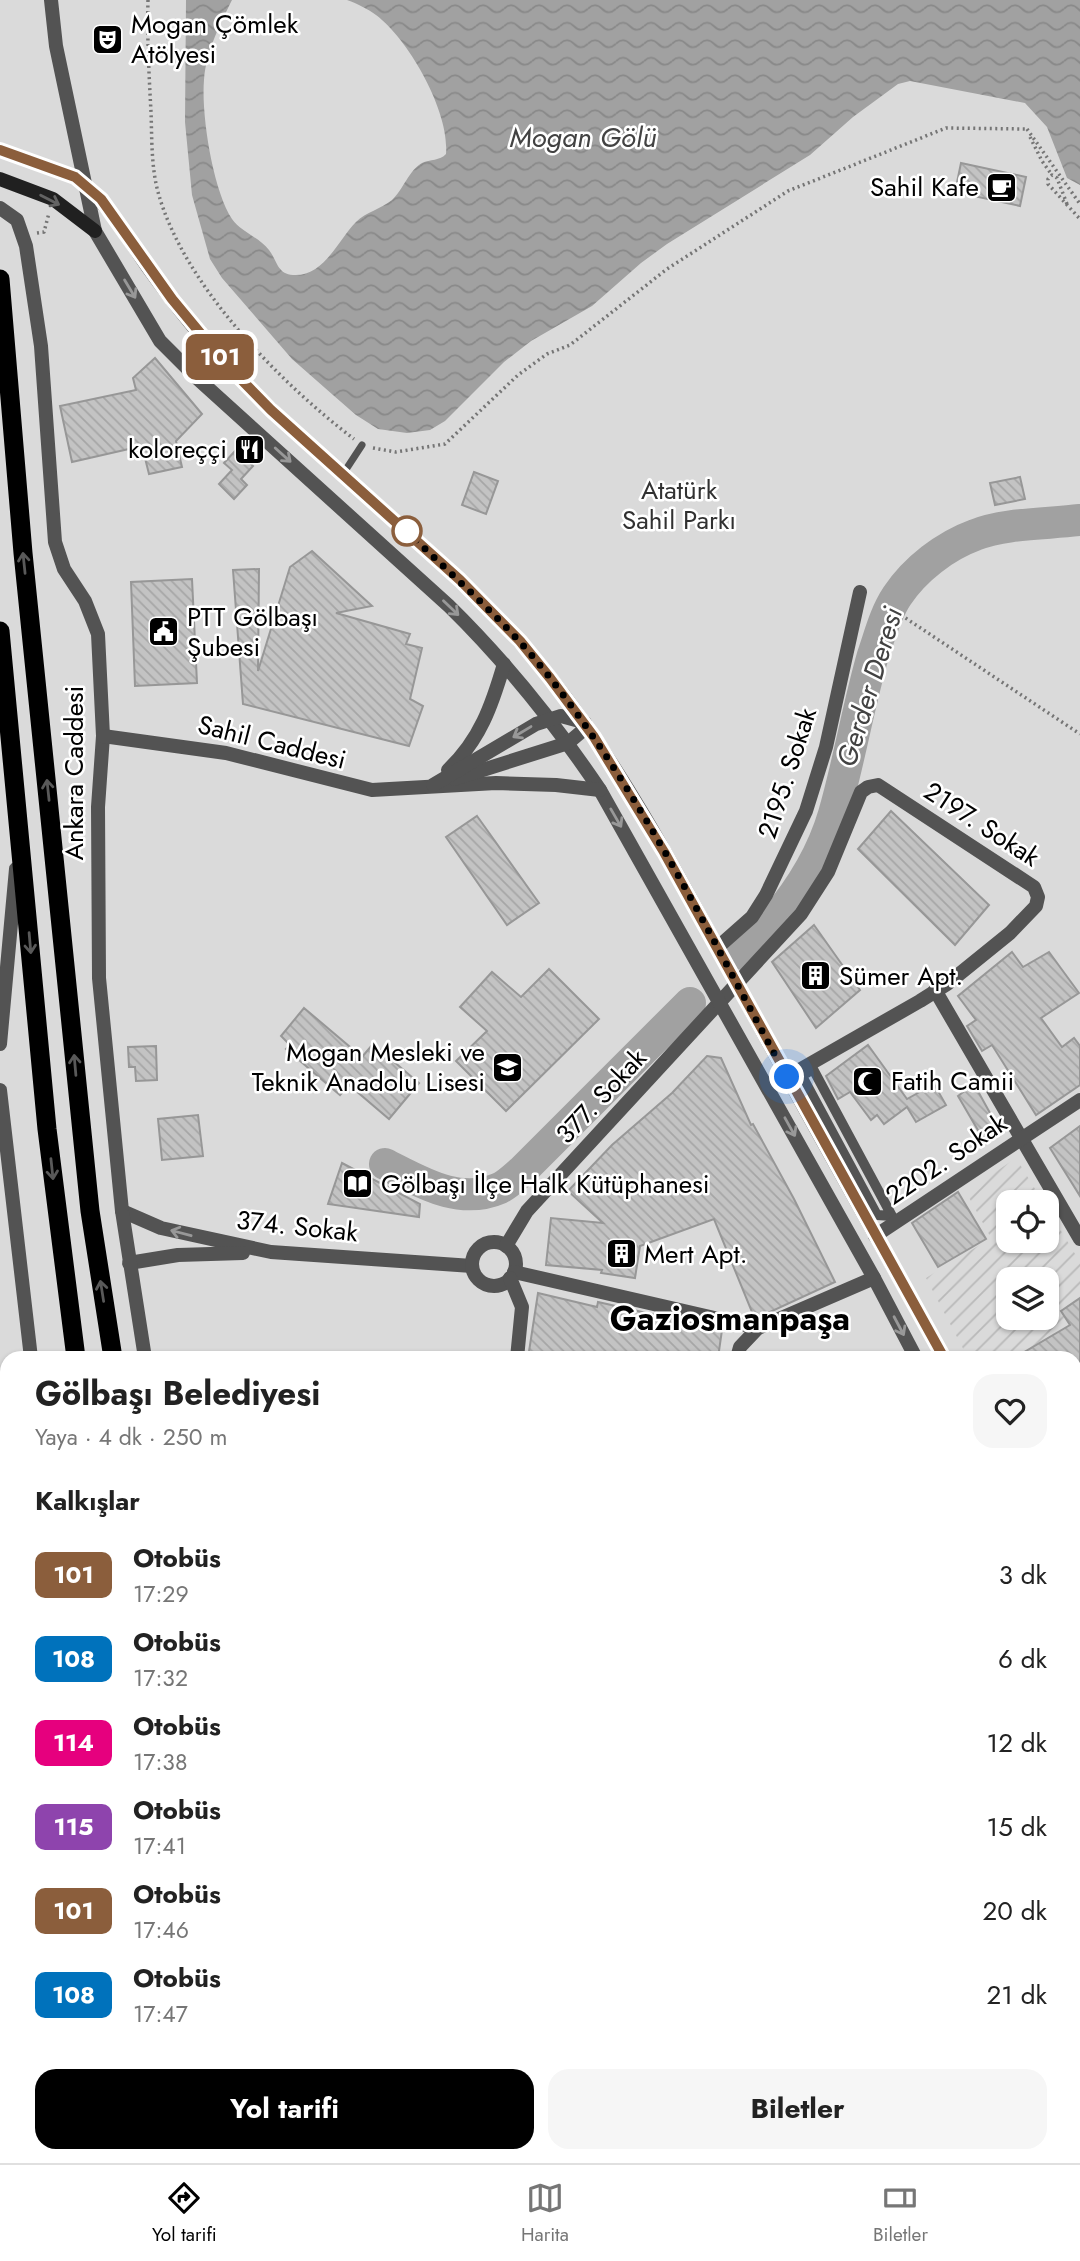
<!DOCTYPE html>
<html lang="tr">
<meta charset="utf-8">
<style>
:root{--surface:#fff;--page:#f6f6f6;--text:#222;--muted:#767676;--line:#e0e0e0;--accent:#000}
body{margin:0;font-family:Jost,sans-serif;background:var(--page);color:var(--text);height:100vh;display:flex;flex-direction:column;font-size:26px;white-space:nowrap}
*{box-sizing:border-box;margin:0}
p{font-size:23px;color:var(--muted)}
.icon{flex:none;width:38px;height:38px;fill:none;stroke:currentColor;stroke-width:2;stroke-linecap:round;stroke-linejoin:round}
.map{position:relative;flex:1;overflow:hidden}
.sheet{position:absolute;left:0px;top:1351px;width:1082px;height:812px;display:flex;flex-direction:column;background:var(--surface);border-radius:21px 21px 0 0;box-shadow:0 2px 5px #0004}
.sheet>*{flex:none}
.badge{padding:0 14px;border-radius:10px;font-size:24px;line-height:46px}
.controls{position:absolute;left:996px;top:1190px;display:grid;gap:14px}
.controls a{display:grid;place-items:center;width:63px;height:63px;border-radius:14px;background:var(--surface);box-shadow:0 2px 5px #0004;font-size:35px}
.you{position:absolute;width:35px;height:35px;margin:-18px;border:5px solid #fff;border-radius:50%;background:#1a73e8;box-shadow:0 0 0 10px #1a73e833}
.map>.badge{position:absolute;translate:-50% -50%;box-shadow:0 0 0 4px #fff}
h2{padding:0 35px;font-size:26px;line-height:63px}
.round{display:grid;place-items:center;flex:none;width:74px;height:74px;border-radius:21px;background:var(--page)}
.summary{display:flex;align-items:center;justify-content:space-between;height:119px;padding:0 35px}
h1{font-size:33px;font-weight:700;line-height:52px}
.primary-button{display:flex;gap:14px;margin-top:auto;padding:14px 35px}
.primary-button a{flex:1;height:80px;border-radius:21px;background:var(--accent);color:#fff;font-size:28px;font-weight:700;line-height:80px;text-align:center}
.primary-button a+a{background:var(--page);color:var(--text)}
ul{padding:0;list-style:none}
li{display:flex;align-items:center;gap:21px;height:84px;padding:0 35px}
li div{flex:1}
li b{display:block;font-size:26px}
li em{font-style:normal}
li .badge{min-width:77px;font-weight:700;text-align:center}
.dock{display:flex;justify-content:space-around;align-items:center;height:98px;border-top:2px solid var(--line);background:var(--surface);font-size:19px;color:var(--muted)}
.dock a{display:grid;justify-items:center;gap:4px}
.dock .active{color:var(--accent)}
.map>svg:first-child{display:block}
.park{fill:#dadada;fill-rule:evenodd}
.garden{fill:url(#garden-furrows);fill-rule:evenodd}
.water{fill:url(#water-waves)}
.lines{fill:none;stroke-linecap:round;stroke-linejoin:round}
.river{stroke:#a1a1a1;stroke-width:32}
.building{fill:url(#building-back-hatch);stroke:#979797;stroke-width:2}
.trunk-tunnel{stroke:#d9d9d9;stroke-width:19;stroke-dasharray:19 10;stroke-linecap:butt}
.trunk-casing{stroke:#dbdbdb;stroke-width:23}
.path{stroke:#757575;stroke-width:3.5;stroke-dasharray:2 3.5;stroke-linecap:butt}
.service{stroke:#535353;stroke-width:7}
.pedestrian{stroke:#535353;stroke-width:10}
.minor{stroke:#535353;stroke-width:14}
.tertiary{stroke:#535353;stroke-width:14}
.secondary{stroke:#202020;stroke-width:14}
.trunk{stroke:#000;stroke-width:19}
.oneway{stroke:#636363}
.oneway2{stroke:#989898}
.oneway3{stroke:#595959}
.line-casing{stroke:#fff;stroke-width:16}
.line{stroke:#8b5e3c;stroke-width:10}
.walk{stroke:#000;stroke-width:7;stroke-dasharray:0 12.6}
.stop-dot{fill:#fff;stroke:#8b5e3c;stroke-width:3.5}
.labels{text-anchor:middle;stroke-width:5;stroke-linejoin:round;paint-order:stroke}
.poi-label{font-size:26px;fill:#000;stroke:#fff;text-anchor:start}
.park-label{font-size:26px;fill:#313131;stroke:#fff}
.street-label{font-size:26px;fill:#000;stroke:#fff}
.water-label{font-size:28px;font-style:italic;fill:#424242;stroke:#fff}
.district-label{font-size:33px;font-weight:bold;fill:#000;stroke:#fff}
</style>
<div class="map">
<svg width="1080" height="2163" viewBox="0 0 1080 2163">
<defs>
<pattern id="garden-furrows" width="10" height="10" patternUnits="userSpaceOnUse" patternTransform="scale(1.75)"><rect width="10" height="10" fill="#dadada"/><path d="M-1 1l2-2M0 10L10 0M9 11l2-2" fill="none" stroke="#b9b9b9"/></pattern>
<pattern id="water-waves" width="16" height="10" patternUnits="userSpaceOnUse" patternTransform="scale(1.75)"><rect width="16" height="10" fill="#a1a1a1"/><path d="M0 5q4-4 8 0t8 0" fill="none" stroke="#898989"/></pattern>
<pattern id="building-back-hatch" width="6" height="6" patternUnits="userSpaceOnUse" patternTransform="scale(1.75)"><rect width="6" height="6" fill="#c3c3c3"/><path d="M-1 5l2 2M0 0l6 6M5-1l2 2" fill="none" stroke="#a6a6a6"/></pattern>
</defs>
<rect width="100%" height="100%" fill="#fff"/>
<path class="park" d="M0,0H1080V2163H0ZM1008,1202H1046V1241H1008ZM1008,1279H1046V1318H1008ZM7,1358H1074V2156H7Z"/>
<path class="garden" d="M1016,1158L1043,1202H1008V1241H1046L1047,1208L1080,1262V1317L1014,1358H968L926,1278L991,1238L966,1192ZM1008,1279H1046V1318H1008Z"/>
<path class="water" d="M186,0H232C220,24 206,52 204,80C201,115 213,190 232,219C241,232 259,237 269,250C277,260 277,274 293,275C324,277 338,240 356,222C366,212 381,209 392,200C403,190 409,170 422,163C430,159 440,161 446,154C450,112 409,40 376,15C368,9 356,3 347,0H1080V185L1067,178L1047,127L1025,103L910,81L898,84L853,117L810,155L667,244L641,263L592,306L531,341L504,362L445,421L430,430L407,433L378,429L356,415L333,395L292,359L222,278L210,259L192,195L185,122Z"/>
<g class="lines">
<g class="river">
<path d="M742,954C782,916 818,869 834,814C849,762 858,707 873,655C880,635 885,614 897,596C915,569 945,546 975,535C1005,523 1048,524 1080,520"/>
<path d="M385,1164C421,1182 459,1206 500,1188C508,1184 516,1176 522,1171L690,1003"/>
</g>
</g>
<g class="building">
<polygon points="961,163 1026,177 1020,206 955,192"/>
<polygon points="155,358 202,414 176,441 182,467 149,474 142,446 72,462 60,406 136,390 133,378"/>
<polygon points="236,450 253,466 241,479 247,485 234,499 219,484 232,470 224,463"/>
<polygon points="474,472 498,481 486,514 462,505"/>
<polygon points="1020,477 1025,499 995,505 990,483"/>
<polygon points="312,551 372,606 336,613 410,634 406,644 422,648 410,699 423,706 409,746 243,704 233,570 259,569 258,671 290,567"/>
<polygon points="192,579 197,683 135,686 131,582"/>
<polygon points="891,811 989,905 955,945 858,849"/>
<polygon points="477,816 539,903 507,925 446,837"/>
<polygon points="814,925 860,990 816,1028 772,962"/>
<polygon points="1012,952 1023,967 1049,952 1079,993 1041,1018 1062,1047 1074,1038 1080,1046 1080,1085 1036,1115 992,1045 982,1051 967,1026 976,1020 958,996"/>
<polygon points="549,969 599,1019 506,1111 456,1061 487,1031 460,1007 492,972 521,997"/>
<polygon points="304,1008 362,1057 373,1044 419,1083 389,1119 349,1085 340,1095 286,1049 290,1045 281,1036"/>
<polygon points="868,1045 907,1099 934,1084 946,1105 916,1122 907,1107 884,1124 877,1115 871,1120 850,1092 838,1099 826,1076"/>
<polygon points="156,1046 157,1080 136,1081 135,1067 129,1067 128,1047"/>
<polygon points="707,1056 721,1058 751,1125 753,1124 794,1199 835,1282 757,1318 754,1317 714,1219 640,1246 635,1278 601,1273 602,1270 546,1265 551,1218 603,1223 568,1191 612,1145 672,1093"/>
<polygon points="974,1084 1001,1133 986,1144 958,1096"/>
<polygon points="198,1115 203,1156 162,1160 158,1119"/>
<polygon points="1080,1126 1080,1196 1050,1148"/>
<polygon points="342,1163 420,1204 419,1217 328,1204"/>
<polygon points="958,1192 986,1239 938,1267 912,1223"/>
<polygon points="538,1293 597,1307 598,1302 722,1330 718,1358 528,1358"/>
<polygon points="1080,1298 1080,1375 1074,1367 1074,1358 1014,1358 1070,1325 1061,1311"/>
</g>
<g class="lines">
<g class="trunk-tunnel">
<polyline points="278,2156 280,2163"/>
<polyline points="314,2156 316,2163"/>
</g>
<defs>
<g id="trunk">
<polyline points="0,279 23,553 90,1211 113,1358"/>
<polyline points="0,631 47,1129 76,1358"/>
</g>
</defs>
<use href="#trunk" class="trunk-casing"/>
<g class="path">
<path d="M148,0C147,37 149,75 151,112C152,138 151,166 158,192C183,284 279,382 354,439"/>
<polyline points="1027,129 1080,204"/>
<polyline points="1030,137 1042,161 1052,175"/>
<polyline points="1067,204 1057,178 1052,175 1048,179 1048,184 1080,219"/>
<polyline points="37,233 44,232 49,213"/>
<polyline points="373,448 396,452 445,444 518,375 547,354 570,345 667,269 788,191 946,128 1027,129"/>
<polyline points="901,615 1080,734"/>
</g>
<polyline class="service" points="343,474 362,445"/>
<polygon class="pedestrian" points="813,1069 892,1216 877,1215 802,1076"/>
<g class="minor">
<polyline points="717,948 752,917 766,895 806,811 826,747 860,592"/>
<polyline points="935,990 1080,1239"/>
<polyline points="122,1211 161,1228 271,1252 472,1266"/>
<polyline points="875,1236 1080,1100"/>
<circle cx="494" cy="1264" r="22"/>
<polyline points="506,1246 527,1211 801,914 828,872 861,792 868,787 878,785 1034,887 1038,897 1036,906 1010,933 947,984 920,1001 787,1077"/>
<polyline points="129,1263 178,1255 243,1253"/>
<polyline points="514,1272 758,1328 874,1278"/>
<polyline points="510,1278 522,1307 517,1358"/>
<polyline points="737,1358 740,1347 758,1328"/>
<polyline points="1074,1412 1080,1408"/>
<polyline points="0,1419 7,1421"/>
<polyline points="0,1776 7,1779"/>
<polyline points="1074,1880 1080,1893"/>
<polyline points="0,1926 7,1928"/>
<polyline points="1074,2009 1080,2008"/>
<polyline points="0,2051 7,2053"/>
<polyline points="827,2156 828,2163"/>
<polyline points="1037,2156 1038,2163"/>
<polyline points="86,2163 88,2156"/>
<polyline points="387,2163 405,2156"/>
</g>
<g class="tertiary">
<path d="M51,0L56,46L95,231L160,341L198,379L449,606C506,662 555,723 600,790L874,1278L916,1358"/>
<path d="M84,185C111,208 127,237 147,266C174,304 203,341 236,374C336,478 457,562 549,676C628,775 687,892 747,1003C811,1122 878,1240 944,1358"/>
<polyline points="0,208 17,220 26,246 41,346 55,542 64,569 85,601 98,634 103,736 98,807 99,978 122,1211 145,1358"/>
<polyline points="103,736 226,753 372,790 496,783 556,785 600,790"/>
<path d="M448,770C480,740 492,705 504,664"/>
<polyline points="454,779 568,743 581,732 585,723"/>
<polyline points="433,785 536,724 561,716 583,722"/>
<polyline points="0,1044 16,869"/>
<polyline points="0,1090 31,1358"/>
<polyline points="1074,1599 1080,1609"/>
<polyline points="0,1649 7,1651"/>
<polyline points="1074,1657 1080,1667"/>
<polyline points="1074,1739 1080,1737"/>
<polyline points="227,2156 230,2163"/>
<polyline points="360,2156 363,2163"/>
<polyline points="592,2163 592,2156"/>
</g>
<g class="secondary">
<polyline points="0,150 75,177"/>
<polyline points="0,179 53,199 95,231"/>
</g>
<use href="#trunk" class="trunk"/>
</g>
<defs><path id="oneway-shaft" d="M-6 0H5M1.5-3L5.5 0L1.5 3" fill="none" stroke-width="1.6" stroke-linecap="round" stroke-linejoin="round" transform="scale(1.75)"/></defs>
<use class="oneway" href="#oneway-shaft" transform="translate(50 200) rotate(27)"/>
<g class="oneway2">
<use href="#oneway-shaft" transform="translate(130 289) rotate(59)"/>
<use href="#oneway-shaft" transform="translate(283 455) rotate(42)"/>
<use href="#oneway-shaft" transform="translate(451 608) rotate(44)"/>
<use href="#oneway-shaft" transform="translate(522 732) rotate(149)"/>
<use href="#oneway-shaft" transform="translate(616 818) rotate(60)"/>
<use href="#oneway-shaft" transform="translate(790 1127) rotate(61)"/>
<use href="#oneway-shaft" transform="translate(181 1233) rotate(-165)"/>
<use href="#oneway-shaft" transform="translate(899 1326) rotate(62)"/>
</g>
<g class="oneway3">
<use href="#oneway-shaft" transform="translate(24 563) rotate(-96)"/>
<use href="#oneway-shaft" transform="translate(48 790) rotate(-96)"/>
<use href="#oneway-shaft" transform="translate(30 943) rotate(85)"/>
<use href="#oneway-shaft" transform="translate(75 1065) rotate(-95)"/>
<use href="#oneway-shaft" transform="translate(52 1169) rotate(84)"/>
<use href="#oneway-shaft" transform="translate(102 1291) rotate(-99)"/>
</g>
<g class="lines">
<defs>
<polyline id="line" points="0,150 75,177 101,199 172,299 225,363 271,410 460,580 520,641 550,678 594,737 664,852 944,1358"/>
</defs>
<use href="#line" class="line-casing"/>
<use href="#line" class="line"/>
<path class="walk" d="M407,531C456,580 509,624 551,679C646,801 713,942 787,1077"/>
</g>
<defs>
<symbol id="theatre-square" viewBox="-11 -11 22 22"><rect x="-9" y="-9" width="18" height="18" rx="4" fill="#000" stroke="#fff"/><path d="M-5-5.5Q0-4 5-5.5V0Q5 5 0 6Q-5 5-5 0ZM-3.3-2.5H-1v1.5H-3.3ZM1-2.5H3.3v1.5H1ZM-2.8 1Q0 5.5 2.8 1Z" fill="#fff"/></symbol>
<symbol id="cafe-square" viewBox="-11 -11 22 22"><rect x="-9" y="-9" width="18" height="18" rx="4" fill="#000" stroke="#fff"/><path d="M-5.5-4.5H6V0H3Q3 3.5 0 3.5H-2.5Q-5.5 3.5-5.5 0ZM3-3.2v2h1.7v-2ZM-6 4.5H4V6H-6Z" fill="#fff"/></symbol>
<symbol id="restaurant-square" viewBox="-11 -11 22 22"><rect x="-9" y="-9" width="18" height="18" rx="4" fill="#000" stroke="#fff"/><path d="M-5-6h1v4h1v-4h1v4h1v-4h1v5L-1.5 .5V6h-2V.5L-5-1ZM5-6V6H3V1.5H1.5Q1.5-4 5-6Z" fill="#fff"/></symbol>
<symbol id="civic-square" viewBox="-11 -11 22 22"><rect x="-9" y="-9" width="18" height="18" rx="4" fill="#000" stroke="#fff"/><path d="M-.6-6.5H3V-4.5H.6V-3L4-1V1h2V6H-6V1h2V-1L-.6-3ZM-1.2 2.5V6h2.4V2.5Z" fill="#fff"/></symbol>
<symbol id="building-square" viewBox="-11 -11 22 22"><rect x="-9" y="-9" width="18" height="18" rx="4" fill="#000" stroke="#fff"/><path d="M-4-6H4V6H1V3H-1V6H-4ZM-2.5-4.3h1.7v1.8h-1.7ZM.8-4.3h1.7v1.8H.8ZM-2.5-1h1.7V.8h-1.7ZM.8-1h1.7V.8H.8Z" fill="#fff"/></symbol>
<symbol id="school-square" viewBox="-11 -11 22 22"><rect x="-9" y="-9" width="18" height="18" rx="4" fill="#000" stroke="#fff"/><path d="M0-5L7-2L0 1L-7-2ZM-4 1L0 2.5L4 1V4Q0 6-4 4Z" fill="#fff"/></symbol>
<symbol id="mosque-square" viewBox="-11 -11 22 22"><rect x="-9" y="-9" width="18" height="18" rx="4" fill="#000" stroke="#fff"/><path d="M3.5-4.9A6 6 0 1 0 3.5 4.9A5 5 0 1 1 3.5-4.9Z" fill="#fff"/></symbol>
<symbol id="library-square" viewBox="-11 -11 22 22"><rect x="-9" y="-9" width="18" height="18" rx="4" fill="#000" stroke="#fff"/><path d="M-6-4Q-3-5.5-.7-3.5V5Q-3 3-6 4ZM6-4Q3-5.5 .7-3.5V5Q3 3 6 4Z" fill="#fff"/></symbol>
</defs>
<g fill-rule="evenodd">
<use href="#theatre-square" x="90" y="22" width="35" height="35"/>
<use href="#cafe-square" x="984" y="170" width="35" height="35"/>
<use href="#restaurant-square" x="232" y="432" width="35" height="35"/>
<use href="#civic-square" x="146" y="614" width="35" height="35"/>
<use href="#building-square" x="798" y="958" width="35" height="35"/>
<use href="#school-square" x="490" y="1050" width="35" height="35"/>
<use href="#mosque-square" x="850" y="1064" width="35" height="35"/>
<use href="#library-square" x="340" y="1166" width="35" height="35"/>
<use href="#building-square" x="604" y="1236" width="35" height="35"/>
</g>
<circle class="stop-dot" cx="407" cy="531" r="14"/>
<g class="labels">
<g class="poi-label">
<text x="131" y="33">Mogan Çömlek<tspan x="131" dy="30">Atölyesi</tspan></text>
<text x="979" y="196" text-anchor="end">Sahil Kafe</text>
<text x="227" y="458" text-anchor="end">koloreççi</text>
<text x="187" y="626">PTT Gölbaşı<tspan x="187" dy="30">Şubesi</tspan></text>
<text x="839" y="985">Sümer Apt.</text>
<text x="485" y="1061" text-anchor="end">Mogan Mesleki ve<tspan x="485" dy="30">Teknik Anadolu Lisesi</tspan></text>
<text x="891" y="1090">Fatih Camii</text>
<text x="381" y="1193">Gölbaşı İlçe Halk Kütüphanesi</text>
<text x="644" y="1263">Mert Apt.</text>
</g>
<g class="park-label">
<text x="679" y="499">Atatürk<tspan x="679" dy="30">Sahil Parkı</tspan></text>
</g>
<g class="street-label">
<text transform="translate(272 742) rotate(14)" y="9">Sahil Caddesi</text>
<text transform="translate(74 773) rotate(-90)" y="9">Ankara Caddesi</text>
<text transform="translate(787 773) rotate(-72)" y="9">2195. Sokak</text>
<text transform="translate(982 824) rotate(33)" y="9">2197. Sokak</text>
<text transform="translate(601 1096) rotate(-47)" y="9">377. Sokak</text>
<text transform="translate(946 1159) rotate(-34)" y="9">2202. Sokak</text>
<text transform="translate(297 1226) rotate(6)" y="9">374. Sokak</text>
</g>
<g class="water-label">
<text x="583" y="147">Mogan Gölü</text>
<text transform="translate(869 687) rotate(-73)" y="10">Gerder Deresi</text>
</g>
<g class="district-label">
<text x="730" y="1330">Gaziosmanpaşa</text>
</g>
</g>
</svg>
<div class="controls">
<a><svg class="icon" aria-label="locate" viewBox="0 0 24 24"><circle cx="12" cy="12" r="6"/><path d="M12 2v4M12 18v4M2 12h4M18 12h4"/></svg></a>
<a><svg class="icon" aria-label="layers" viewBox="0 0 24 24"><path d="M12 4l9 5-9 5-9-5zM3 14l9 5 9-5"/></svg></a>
</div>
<div class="you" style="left:787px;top:1077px"></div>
<b class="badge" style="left:220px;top:357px;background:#8b5e3c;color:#fff">101</b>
<section class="sheet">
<div class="summary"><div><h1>Gölbaşı Belediyesi</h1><p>Yaya · 4 dk · 250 m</p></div><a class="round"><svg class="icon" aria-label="heart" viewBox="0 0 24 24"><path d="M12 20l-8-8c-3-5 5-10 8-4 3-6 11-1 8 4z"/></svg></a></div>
<h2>Kalkışlar</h2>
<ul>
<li><span class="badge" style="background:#8b5e3c;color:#fff">101</span><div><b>Otobüs</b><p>17:29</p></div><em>3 dk</em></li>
<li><span class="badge" style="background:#0072bc;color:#fff">108</span><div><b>Otobüs</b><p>17:32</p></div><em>6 dk</em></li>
<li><span class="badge" style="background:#e6007e;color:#fff">114</span><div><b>Otobüs</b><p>17:38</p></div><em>12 dk</em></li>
<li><span class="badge" style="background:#8e44ad;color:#fff">115</span><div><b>Otobüs</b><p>17:41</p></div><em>15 dk</em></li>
<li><span class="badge" style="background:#8b5e3c;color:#fff">101</span><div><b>Otobüs</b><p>17:46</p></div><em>20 dk</em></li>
<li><span class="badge" style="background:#0072bc;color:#fff">108</span><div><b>Otobüs</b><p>17:47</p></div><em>21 dk</em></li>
</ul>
<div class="primary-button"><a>Yol tarifi</a><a>Biletler</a></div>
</section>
</div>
<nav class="dock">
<a class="active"><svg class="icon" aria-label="directions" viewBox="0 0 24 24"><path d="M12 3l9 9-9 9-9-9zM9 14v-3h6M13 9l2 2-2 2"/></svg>Yol tarifi</a>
<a><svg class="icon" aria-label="map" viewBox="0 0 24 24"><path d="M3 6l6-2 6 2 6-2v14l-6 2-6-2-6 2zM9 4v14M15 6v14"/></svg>Harita</a>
<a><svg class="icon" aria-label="tickets" viewBox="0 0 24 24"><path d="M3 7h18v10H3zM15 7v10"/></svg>Biletler</a>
</nav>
